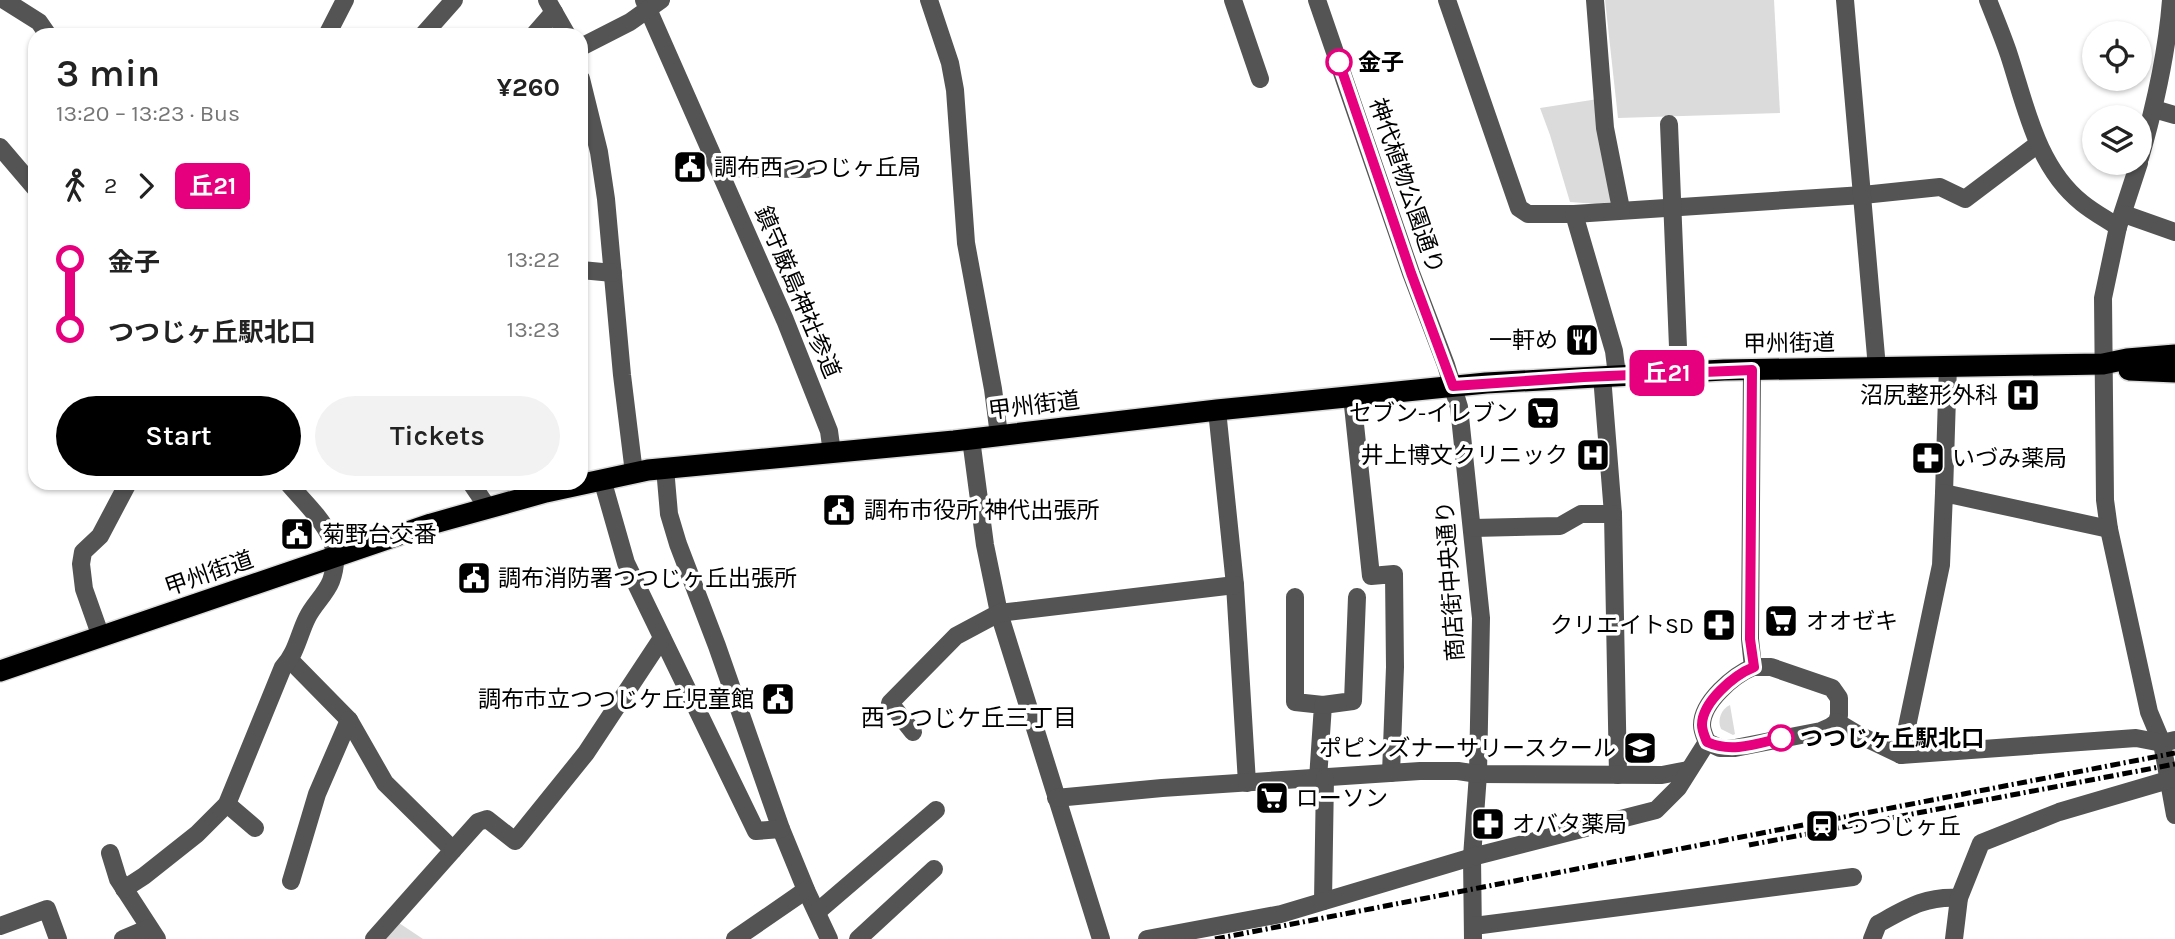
<!DOCTYPE html>
<meta charset="utf-8">
<style>
:root{--surface:#fff;--page:#f2f2f2;--text:#222;--muted:#767676;--accent:#000}
body{margin:0;font-family:Karla,"Noto Sans JP",sans-serif;background:var(--page);color:var(--text);height:100vh;display:flex;flex-direction:column;font-size:26px;white-space:nowrap}
*{box-sizing:border-box;margin:0}
p{font-size:23px;color:var(--muted)}
.icon{flex:none;width:38px;height:38px;fill:none;stroke:currentColor;stroke-width:2;stroke-linecap:round;stroke-linejoin:round}
.map{position:relative;flex:1;overflow:hidden}
.sheet{position:absolute;left:28px;top:28px;width:560px;height:462px;display:flex;flex-direction:column;background:var(--surface);border-radius:21px;box-shadow:0 2px 5px #0004}
.sheet>*{flex:none}
.badge{padding:0 14px;border-radius:10px;font-size:24px;line-height:46px}
.controls{position:absolute;left:2082px;top:21px;display:grid;gap:14px}
.controls a{display:grid;place-items:center;width:70px;height:70px;border-radius:50%;background:var(--surface);box-shadow:0 2px 5px #0004;font-size:35px}
.map>.badge{position:absolute;translate:-50% -50%;box-shadow:0 0 0 4px #fff}
.legs{display:flex;align-items:center;gap:10px;height:77px;padding:0 28px;font-size:23px}
.legs p{margin-inline-start:auto}
.summary{display:flex;align-items:center;justify-content:space-between;height:119px;padding:0 28px}
h1{font-size:38px;font-weight:600;line-height:52px}
.action{display:flex;gap:14px;margin-top:auto;padding:14px 28px}
.action a{flex:1;height:80px;border-radius:42px;background:var(--accent);color:#fff;font-size:28px;font-weight:600;line-height:80px;text-align:center}
.action a+a{background:var(--page);color:var(--text)}
ul{padding:0 28px;list-style:none}
li{display:flex;align-items:center;gap:24px;height:70px;font-size:26px}
li i{display:grid;place-items:center;width:10px;height:100%;margin:0 9px;background:currentColor}
li i::after{content:'';width:18px;height:18px;margin:-9px;border:5px solid;border-radius:50%;background:var(--surface)}
li p{margin-inline-start:auto}
li:first-child i{background:linear-gradient(#0000 50%,currentColor 0)}
li:last-child i{background:linear-gradient(currentColor 50%,#0000 0)}
.map>svg:first-child{display:block}
.green{fill:#dbdbdb}
.lines{fill:none;stroke-linecap:round;stroke-linejoin:round}
.highway-casing{stroke:#dbdbdb;stroke-width:24}
.minor{stroke:#545454;stroke-width:18}
.highway{stroke:#000;stroke-width:21}
.rail{stroke:#000;stroke-width:5;stroke-dasharray:10 3.5 2 3.5;stroke-linecap:butt}
.line-1-casing{stroke:#fff;stroke-width:16}
.line-1{stroke:#e6007e;stroke-width:10}
.stop-1-dot{fill:#fff;stroke:#e6007e;stroke-width:3.5}
.labels{text-anchor:middle;stroke-width:7;stroke-linejoin:round;paint-order:stroke}
.stop-label{font-size:23px;font-weight:bold;fill:#000;stroke:#fff;text-anchor:start}
.poi-label{font-size:23px;fill:#000;stroke:#fff;text-anchor:start}
.street-label{font-size:23px;fill:#000;stroke:#fff}
.neighbourhood-label{font-size:24px;fill:#000;stroke:#fff}
</style>
<div class="map">
<svg width="2175" height="939" viewBox="0 0 2175 939">
<rect width="100%" height="100%" fill="#fff"/>
<g class="green">
<polygon points="1605,0 1774,0 1780,113 1618,118"/>
<polygon points="1598,99 1614,196 1610,202 1597,204 1570,202 1550,135 1540,108"/>
<path d="M1730,705L1735,734L1733,735L1721,729C1717,720 1721,709 1730,705Z"/>
<polygon points="399,923 423,939 385,939"/>
</g>
<g class="lines">
<defs>
<g id="highway">
<polyline points="2129,370 2175,372"/>
<polyline points="0,671 431,524 546,492 648,470 954,441 1217,410 1486,383 1724,370 2103,364 2127,359 2175,355"/>
</g>
</defs>
<use href="#highway" class="highway-casing"/>
<g class="minor">
<polyline points="4,0 39,22 48,35"/>
<polyline points="547,0 567,35"/>
<polyline points="644,0 785,320 829,431 832,453"/>
<polyline points="929,0 950,63 955,90 966,243 993,389 999,435"/>
<polyline points="1233,0 1260,79"/>
<polyline points="1317,0 1411,273 1446,365 1459,407 1481,618 1478,774 1472,857 1473,939"/>
<polyline points="1447,0 1519,208 1528,214 1574,214 1863,195 1940,187 1965,199 2038,144"/>
<polyline points="1595,0 1605,128 1621,209"/>
<polyline points="1845,0 1877,368"/>
<path d="M1988,0C1995,18 2003,37 2009,55C2026,107 2037,167 2082,203C2093,212 2106,219 2118,227"/>
<polyline points="327,35 345,0"/>
<polyline points="423,35 454,0"/>
<polyline points="534,35 554,12"/>
<polyline points="581,47 630,22 661,0"/>
<polyline points="581,79 599,152 606,199 622,375 634,473"/>
<polyline points="2154,109 2175,115"/>
<polyline points="1669,124 1679,372"/>
<polyline points="0,147 35,188"/>
<path d="M2140,158C2155,106 2167,54 2171,0"/>
<polyline points="2139,163 2118,227 2103,298 2105,500 2109,529 2149,712 2162,743 2175,815"/>
<polyline points="719,168 806,169"/>
<polyline points="1574,214 1614,351 1617,375"/>
<polyline points="2124,214 2175,232"/>
<polyline points="581,270 613,273"/>
<polyline points="1752,370 1750,639 1753,667"/>
<polyline points="1602,376 1613,514 1618,775"/>
<polyline points="1352,396 1371,576 1394,574 1395,667 1391,773"/>
<polyline points="1217,410 1235,585 1247,783"/>
<polyline points="971,439 985,545 999,613 1101,939"/>
<polyline points="665,468 669,514 678,544 717,646 781,829 806,890 829,939"/>
<polyline points="602,479 626,563 756,831 781,829"/>
<polyline points="471,483 488,508"/>
<polyline points="1944,493 1948,365"/>
<polyline points="1473,528 1560,526 1581,514 1613,514"/>
<polyline points="1295,597 1295,702 1323,705 1318,779"/>
<polyline points="101,637 84,589 81,564 83,552 100,536 128,483"/>
<polyline points="290,660 349,720 385,783 453,850 374,939"/>
<path d="M1753,667H1771L1832,688L1839,698V715L1837,722L1830,727L1821,731L1735,748H1720L1707,742C1705,737 1702,731 1702,725C1702,702 1734,675 1753,667Z"/>
<polyline points="1323,705 1353,701 1357,597"/>
<polyline points="1837,722 1857,734 1901,755 2136,738 2162,743 2175,740"/>
<polyline points="913,732 890,703 956,636 999,613 1235,585"/>
<polyline points="1901,755 1941,565 1944,493 2109,529"/>
<polyline points="1056,798 1162,788 1420,771 1458,771 1478,774 1662,775 1688,770"/>
<polyline points="227,804 255,828"/>
<polyline points="453,850 478,822 487,819 515,841 586,753 662,638"/>
<polyline points="110,853 118,879 157,939"/>
<polyline points="291,881 317,794 349,720"/>
<path d="M124,889L144,876L197,834L227,804L283,667C296,654 299,634 307,618C313,605 326,594 331,581C347,538 313,513 288,483"/>
<polyline points="1323,901 1325,778"/>
<polyline points="817,912 936,810"/>
<polyline points="0,926 47,909 58,939"/>
<polyline points="1474,926 1853,877"/>
<polyline points="123,939 149,928"/>
<polyline points="735,939 806,890"/>
<polyline points="858,939 934,869"/>
<polyline points="1147,939 1281,914 1472,857 1656,810 1678,788 1707,742"/>
<path d="M1872,939L1878,924C1907,908 1925,896 1959,898"/>
<polyline points="1954,939 1959,898 1981,843 2059,812 2175,778"/>
</g>
<use href="#highway" class="highway"/>
<g class="rail">
<polyline points="1749,845 2175,764"/>
<polyline points="1215,939 2175,753"/>
</g>
</g>
<g class="lines">
<defs>
<path id="line-1" d="M1339,62L1411,273L1453,386L1584,377L1752,370L1750,639L1754,667C1734,675 1702,702 1702,725C1702,731 1705,737 1707,742C1731,753 1756,744 1781,738"/>
</defs>
<use href="#line-1" class="line-1-casing"/>
<use href="#line-1" class="line-1"/>
</g>
<defs>
<symbol id="civic-square" viewBox="-11 -11 22 22"><rect x="-9" y="-9" width="18" height="18" rx="4" fill="#000" stroke="#fff"/><path d="M-.6-6.5H3V-4.5H.6V-3L4-1V1h2V6H-6V1h2V-1L-.6-3ZM-1.2 2.5V6h2.4V2.5Z" fill="#fff"/></symbol>
<symbol id="restaurant-square" viewBox="-11 -11 22 22"><rect x="-9" y="-9" width="18" height="18" rx="4" fill="#000" stroke="#fff"/><path d="M-5-6h1v4h1v-4h1v4h1v-4h1v5L-1.5 .5V6h-2V.5L-5-1ZM5-6V6H3V1.5H1.5Q1.5-4 5-6Z" fill="#fff"/></symbol>
<symbol id="hospital-square" viewBox="-11 -11 22 22"><rect x="-9" y="-9" width="18" height="18" rx="4" fill="#000" stroke="#fff"/><path d="M-5-5h3v3.5h4V-5h3V5h-3V1.5h-4V5h-3Z" fill="#fff"/></symbol>
<symbol id="supermarket-square" viewBox="-11 -11 22 22"><rect x="-9" y="-9" width="18" height="18" rx="4" fill="#000" stroke="#fff"/><path d="M-6-5.5h2.5l.6 2H6L4.5 2H-2.5L-4.4-4H-6ZM-1.5 3.2a1.3 1.3 0 1 0 .1 0ZM3 3.2a1.3 1.3 0 1 0 .1 0Z" fill="#fff"/></symbol>
<symbol id="pharmacy-square" viewBox="-11 -11 22 22"><rect x="-9" y="-9" width="18" height="18" rx="4" fill="#000" stroke="#fff"/><path d="M-2-6h4v4h4v4h-4v4h-4v-4h-4v-4h4Z" fill="#fff"/></symbol>
<symbol id="school-square" viewBox="-11 -11 22 22"><rect x="-9" y="-9" width="18" height="18" rx="4" fill="#000" stroke="#fff"/><path d="M0-5L7-2L0 1L-7-2ZM-4 1L0 2.5L4 1V4Q0 6-4 4Z" fill="#fff"/></symbol>
<symbol id="station-square" viewBox="-11 -11 22 22"><rect x="-9" y="-9" width="18" height="18" rx="4" fill="#000" stroke="#fff"/><path d="M-3-6H3Q5-6 5-4V2Q5 4 3 4L4.5 6H3L1.5 4h-3L-3 6H-4.5L-3 4Q-5 4-5 2V-4Q-5-6-3-6ZM-3.5-4v3h7v-3ZM-3.5 1v1.5H-2V1ZM2 1v1.5H3.5V1Z" fill="#fff"/></symbol>
</defs>
<g fill-rule="evenodd">
<use href="#civic-square" x="671" y="148" width="38" height="38"/>
<use href="#restaurant-square" x="1563" y="321" width="38" height="38"/>
<use href="#hospital-square" x="2004" y="376" width="38" height="38"/>
<use href="#supermarket-square" x="1524" y="394" width="38" height="38"/>
<use href="#hospital-square" x="1574" y="436" width="38" height="38"/>
<use href="#pharmacy-square" x="1909" y="439" width="38" height="38"/>
<use href="#civic-square" x="820" y="491" width="38" height="38"/>
<use href="#civic-square" x="278" y="515" width="38" height="38"/>
<use href="#civic-square" x="455" y="559" width="38" height="38"/>
<use href="#supermarket-square" x="1762" y="602" width="38" height="38"/>
<use href="#pharmacy-square" x="1700" y="606" width="38" height="38"/>
<use href="#civic-square" x="759" y="680" width="38" height="38"/>
<use href="#school-square" x="1621" y="729" width="38" height="38"/>
<use href="#supermarket-square" x="1253" y="779" width="38" height="38"/>
<use href="#pharmacy-square" x="1469" y="805" width="38" height="38"/>
<use href="#station-square" x="1803" y="807" width="38" height="38"/>
</g>
<g class="stop-1-dot">
<circle cx="1339" cy="62" r="12"/>
<circle cx="1781" cy="738" r="12"/>
</g>
<g class="labels">
<g class="stop-label">
<text x="1358" y="70">金子</text>
<text x="1800" y="746">つつじヶ丘駅北口</text>
</g>
<g class="poi-label">
<text x="714" y="175">調布西つつじヶ丘局</text>
<text x="1558" y="348" text-anchor="end">一軒め</text>
<text x="1998" y="403" text-anchor="end">沼尻整形外科</text>
<text x="1518" y="421" text-anchor="end">セブン-イレブン</text>
<text x="1568" y="463" text-anchor="end">井上博文クリニック</text>
<text x="1952" y="466">いづみ薬局</text>
<text x="864" y="518">調布市役所 神代出張所</text>
<text x="322" y="542">菊野台交番</text>
<text x="498" y="586">調布消防署つつじヶ丘出張所</text>
<text x="1806" y="629">オオゼキ</text>
<text x="1694" y="633" text-anchor="end">クリエイトSD</text>
<text x="754" y="707" text-anchor="end">調布市立つつじケ丘児童館</text>
<text x="1616" y="756" text-anchor="end">ポピンズナーサリースクール</text>
<text x="1296" y="806">ローソン</text>
<text x="1512" y="832">オバタ薬局</text>
<text x="1846" y="834">つつじヶ丘</text>
</g>
<g class="street-label">
<text transform="translate(1407 186) rotate(71)" y="8">神代植物公園通り</text>
<text transform="translate(798 292) rotate(67)" y="8">鎮守厳島神社参道</text>
<text transform="translate(1789 343) rotate(-1)" y="8">甲州街道</text>
<text transform="translate(1034 405) rotate(-7)" y="8">甲州街道</text>
<text transform="translate(209 573) rotate(-19)" y="8">甲州街道</text>
<text transform="translate(1450 581) rotate(-94)" y="8">商店街中央通り</text>
</g>
<g class="neighbourhood-label">
<text x="969" y="726">西つつじケ丘三丁目</text>
</g>
</g>
</svg>
<div class="controls">
<a><svg class="icon" aria-label="locate" viewBox="0 0 24 24"><circle cx="12" cy="12" r="6"/><path d="M12 2v4M12 18v4M2 12h4M18 12h4"/></svg></a>
<a><svg class="icon" aria-label="layers" viewBox="0 0 24 24"><path d="M12 4l9 5-9 5-9-5zM3 14l9 5 9-5"/></svg></a>
</div>
<b class="badge" style="left:1667px;top:373px;background:#e6007e;color:#fff">丘21</b>
<section class="sheet">
<div class="summary"><div><h1>3 min</h1><p>13:20 – 13:23 · Bus</p></div><b>¥260</b></div>
<div class="legs"><svg class="icon" aria-label="walk" viewBox="0 0 24 24"><circle cx="13" cy="4" r="2"/><path d="M13 8l-2 6 4 7M11 14l-3 7M7 12l3-4h3l4 4"/></svg>2<svg class="icon" aria-label="forward" viewBox="0 0 24 24"><path d="M9 5l7 7-7 7"/></svg><b class="badge" style="background:#e6007e;color:#fff">丘21</b></div>
<ul>
<li><i style="color:#e6007e"></i><b>金子</b><p>13:22</p></li>
<li><i style="color:#e6007e"></i><b>つつじヶ丘駅北口</b><p>13:23</p></li>
</ul>
<div class="action"><a>Start</a><a>Tickets</a></div>
</section>
</div>
